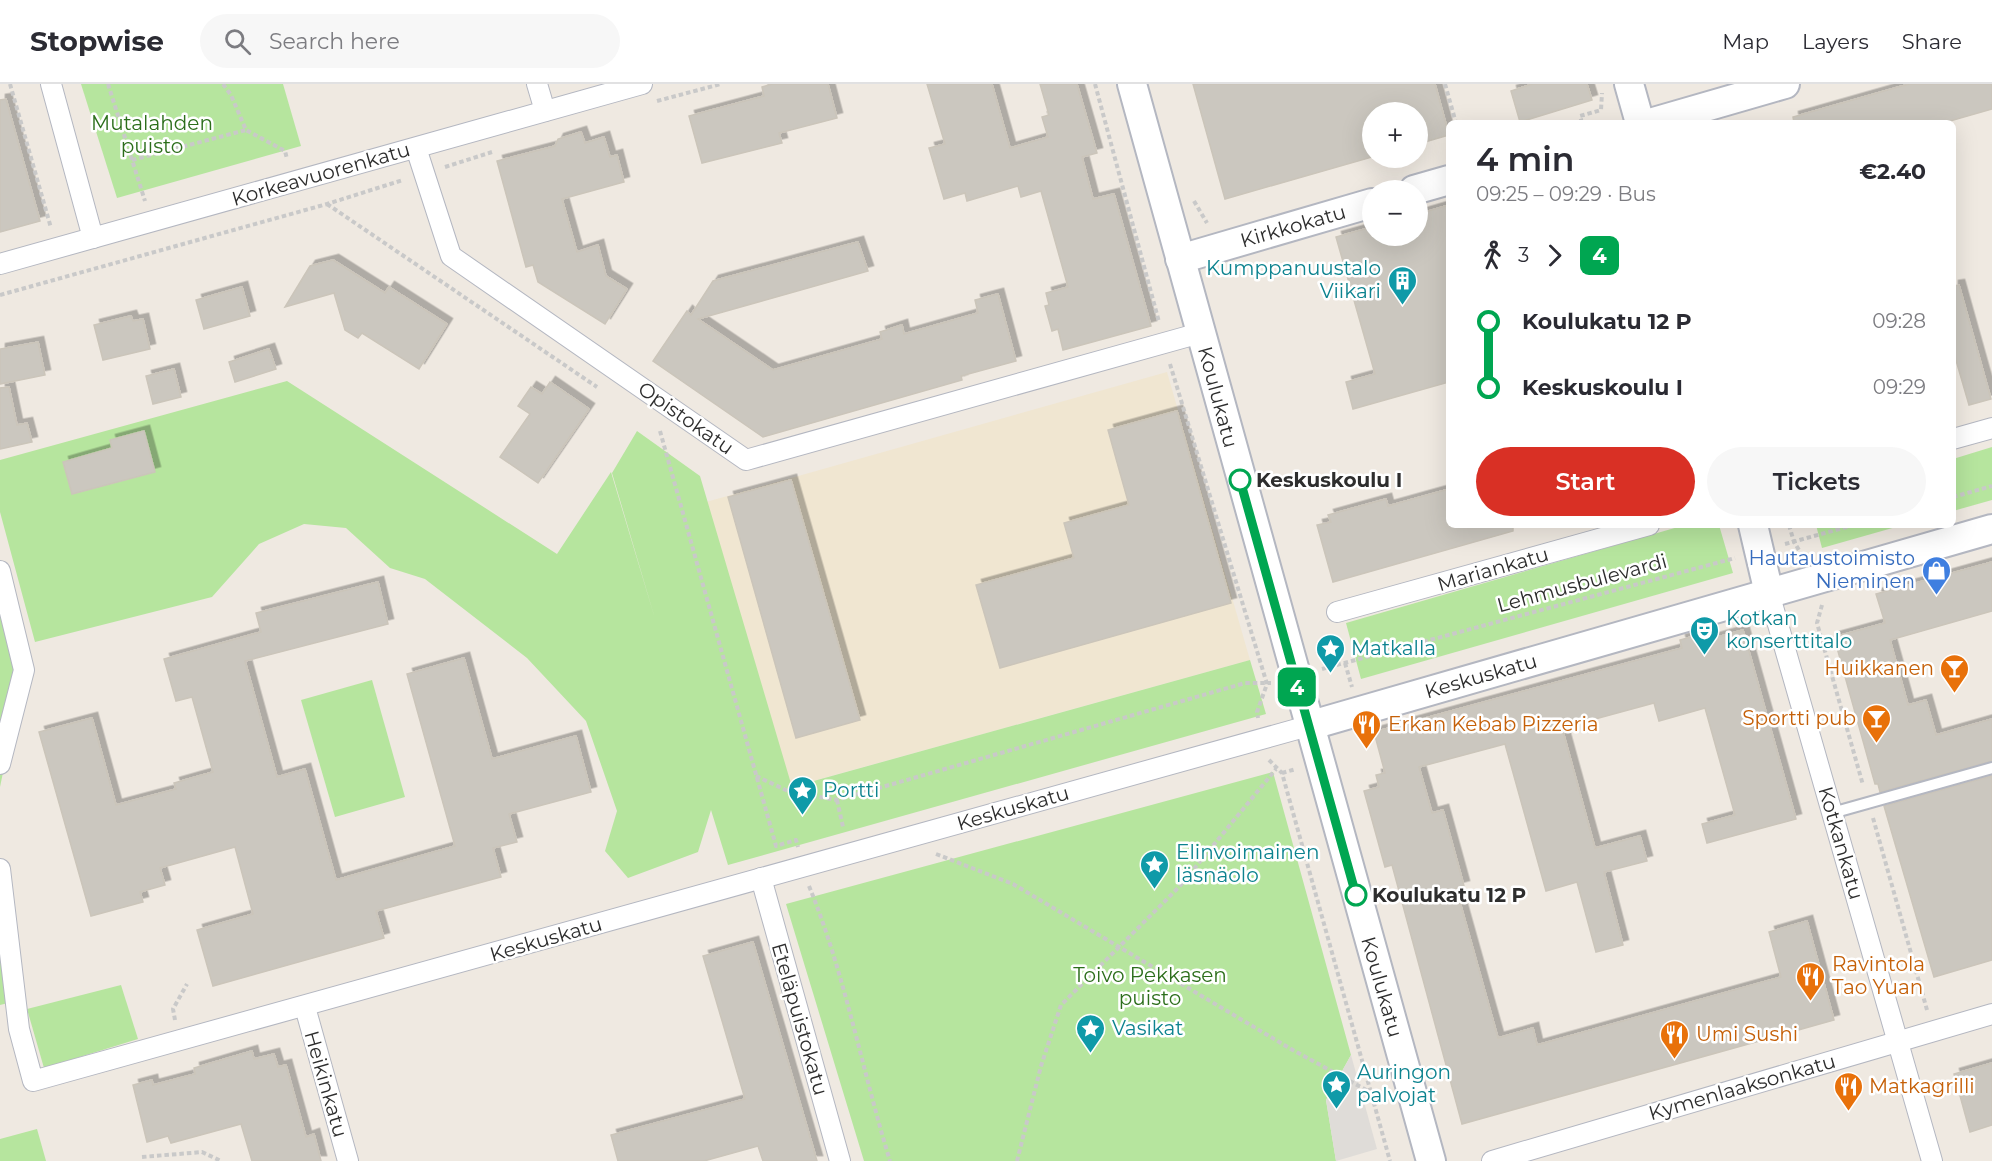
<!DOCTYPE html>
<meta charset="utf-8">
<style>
:root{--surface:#fff;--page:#f7f7f7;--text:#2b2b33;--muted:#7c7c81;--line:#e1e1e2;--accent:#d93025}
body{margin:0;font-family:Montserrat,sans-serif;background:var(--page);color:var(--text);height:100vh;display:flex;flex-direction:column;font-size:22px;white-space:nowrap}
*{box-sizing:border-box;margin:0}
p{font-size:20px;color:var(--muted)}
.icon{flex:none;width:33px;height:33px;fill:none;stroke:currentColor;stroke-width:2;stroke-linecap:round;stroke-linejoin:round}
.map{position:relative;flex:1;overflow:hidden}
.drawer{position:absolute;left:1446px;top:36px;width:510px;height:408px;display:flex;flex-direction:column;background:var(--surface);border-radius:9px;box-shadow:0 6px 24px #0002}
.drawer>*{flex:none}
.badge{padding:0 12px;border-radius:9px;font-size:21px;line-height:39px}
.tools{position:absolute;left:1362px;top:18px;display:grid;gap:12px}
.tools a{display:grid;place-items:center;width:66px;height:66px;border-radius:50%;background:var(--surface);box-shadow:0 6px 24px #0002;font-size:30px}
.map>.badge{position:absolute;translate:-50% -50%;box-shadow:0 0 0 3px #fff}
.legs{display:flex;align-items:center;gap:9px;height:66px;padding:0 30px;font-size:20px}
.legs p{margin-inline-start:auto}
.overview{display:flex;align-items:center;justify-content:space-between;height:102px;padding:0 30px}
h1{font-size:33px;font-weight:600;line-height:45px}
.action{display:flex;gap:12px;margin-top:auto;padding:12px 30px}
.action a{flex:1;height:69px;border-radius:36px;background:var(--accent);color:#fff;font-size:24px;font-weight:600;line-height:69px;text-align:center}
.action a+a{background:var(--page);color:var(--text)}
ul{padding:0 30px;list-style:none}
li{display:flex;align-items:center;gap:21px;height:66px;font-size:22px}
li i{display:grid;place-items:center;width:9px;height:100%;margin:0 8px;background:currentColor}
li i::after{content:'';width:15px;height:15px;margin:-8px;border:4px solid;border-radius:50%;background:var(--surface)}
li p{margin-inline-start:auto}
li:first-child i{background:linear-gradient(#0000 50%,currentColor 0)}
li:last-child i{background:linear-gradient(currentColor 50%,#0000 0)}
header{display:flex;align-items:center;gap:36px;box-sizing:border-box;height:84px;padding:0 30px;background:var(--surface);border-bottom:2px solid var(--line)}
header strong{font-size:28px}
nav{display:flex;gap:33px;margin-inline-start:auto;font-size:21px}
.search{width:420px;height:54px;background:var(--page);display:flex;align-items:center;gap:15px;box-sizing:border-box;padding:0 21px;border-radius:33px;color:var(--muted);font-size:22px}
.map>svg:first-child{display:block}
.education{fill:#f0e6d1}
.green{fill:#b6e59e}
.plaza{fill:#dfdcd8}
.building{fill:#cbc7bf;stroke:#cbc5ba;stroke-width:1.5;filter:url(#shadow)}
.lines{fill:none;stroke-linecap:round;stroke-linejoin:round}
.lane-casing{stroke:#b4b7c1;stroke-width:14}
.street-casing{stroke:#b4b7c1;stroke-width:22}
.secondary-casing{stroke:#b4b7c1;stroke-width:32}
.path{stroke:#c9c9c9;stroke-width:4;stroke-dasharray:4.5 3;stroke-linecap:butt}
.lane{stroke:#fff;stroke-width:10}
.street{stroke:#fff;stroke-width:20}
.secondary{stroke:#fff;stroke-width:28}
.line-1-casing{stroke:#fff;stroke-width:14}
.line-1{stroke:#00a651;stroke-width:9}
.stop-1-dot{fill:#fff;stroke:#00a651;stroke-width:3}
.labels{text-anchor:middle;stroke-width:5;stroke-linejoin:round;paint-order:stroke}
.park-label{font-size:20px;fill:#2c6e1b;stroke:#fff}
.street-label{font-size:20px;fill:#2e2e2e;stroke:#fff}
.culture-label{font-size:20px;fill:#0d838f;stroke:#fff;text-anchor:start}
.stop-label{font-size:20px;font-weight:bold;fill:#2e2e2e;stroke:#fff;text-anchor:start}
.shop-label{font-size:20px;fill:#366cbe;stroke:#fff;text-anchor:end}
.food-label{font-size:20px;fill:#c56008;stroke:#fff;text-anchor:start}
</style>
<header>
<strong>Stopwise</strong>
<div class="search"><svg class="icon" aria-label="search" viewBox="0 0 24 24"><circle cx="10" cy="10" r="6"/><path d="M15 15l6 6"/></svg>Search here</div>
<nav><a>Map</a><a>Layers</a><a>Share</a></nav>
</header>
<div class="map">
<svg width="1992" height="1077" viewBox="0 0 1992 1077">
<defs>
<filter id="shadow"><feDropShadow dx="5.5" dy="-5.5" stdDeviation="0" flood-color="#0004"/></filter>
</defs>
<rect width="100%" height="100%" fill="#efe9e1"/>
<polygon class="education" points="1167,288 1250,576 791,703 706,418"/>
<g class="green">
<polygon points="81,0 283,0 301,62 117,114"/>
<polygon points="287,297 557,470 611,388 656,538 612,389 637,347 700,392 792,703 1250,576 1266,630 728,781 711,726 698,768 628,794 605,767 617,727 586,637 527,574 425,495 390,484 346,444 304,440 259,460 212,513 35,558 0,428 0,376"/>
<polygon points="1992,363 1992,416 1953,427 1953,375"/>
<polygon points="1685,441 1719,441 1733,489 1361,595 1346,539"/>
<polygon points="1816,441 1903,441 1822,464"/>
<polygon points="0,487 24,586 0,703"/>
<polygon points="372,596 405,713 335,733 301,616"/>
<polygon points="1273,688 1351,971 1326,1016 1336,1077 864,1077 786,820"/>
<polygon points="0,785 16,917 0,921"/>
<polygon points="121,901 138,955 44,984 27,925"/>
<polygon points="37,1045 46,1077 0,1077 0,1055"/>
</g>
<polygon class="plaza" points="1351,971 1377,1065 1336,1077 1326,1016"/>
<g class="building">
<polygon points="772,0 828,0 837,34 779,49 782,59 702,79 689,32 764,12 762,3"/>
<polygon points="927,0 992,0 1010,64 1048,53 1042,33 1049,31 1040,0 1077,0 1097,69 1082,73 1093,115 1114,110 1151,242 1063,266 1058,245 1052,247 1045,222 1049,221 1046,209 1068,203 1041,107 1021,113 1018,102 967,117 965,109 944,115 929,64 945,60"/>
<polygon points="1193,0 1435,0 1449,51 1418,60 1418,28 1372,28 1372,73 1225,115"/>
<polygon points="1532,0 1587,0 1592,16 1520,38 1511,7"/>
<polygon points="1909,0 1992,0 1992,25 1943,39 1794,39 1793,33"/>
<polygon points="6,15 40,137 0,148 0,16"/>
<polygon points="581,48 585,59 604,53 610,73 617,71 624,98 562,115 577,168 598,161 606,192 627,205 605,240 538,198 533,181 526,183 497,77 555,62 558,55"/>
<polygon points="1449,121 1449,298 1353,325 1346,298 1375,290 1336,153 1372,143 1372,152 1418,152 1418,130"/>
<polygon points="858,158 868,187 698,235 773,286 882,255 880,248 902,241 904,250 978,229 975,216 998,210 1016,277 961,292 962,296 763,353 653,277 687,227 691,231 713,197"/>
<polygon points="333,176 385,209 389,203 447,240 419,285 362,249 358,254 345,246 334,209 285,223 310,182"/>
<polygon points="1959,201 1991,315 1969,321 1953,266 1953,202"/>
<polygon points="242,203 250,232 204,245 196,216"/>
<polygon points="131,232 133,237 143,235 150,265 103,276 94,241"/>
<polygon points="38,258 45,291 0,300 0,265"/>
<polygon points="269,265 276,285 235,298 229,278"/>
<polygon points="174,285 181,313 153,320 146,292"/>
<polygon points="550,298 589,325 538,399 500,373 530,330 518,322 531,303 542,310"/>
<polygon points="9,303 17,341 27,339 32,358 0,365 0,304"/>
<polygon points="1177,327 1231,519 1000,584 976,501 1074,474 1064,439 1129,421 1108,346"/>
<polygon points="144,347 155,388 72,410 63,378 112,364 110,356"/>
<polygon points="791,396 860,636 796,654 728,413"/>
<polygon points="1449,405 1449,441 1513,441 1513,447 1333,498 1317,441 1331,438 1328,431 1386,415 1388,422"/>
<polygon points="1992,478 1992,527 1890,556 1908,621 1926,616 1936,651 1992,635 1992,677 1880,708 1878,700 1875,700 1834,553 1885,539 1876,510"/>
<polygon points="378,498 388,540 245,577 277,693 305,685 336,796 455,762 407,590 464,574 492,675 576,652 591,708 509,730 517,758 493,764 501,793 376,827 384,854 213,902 197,846 253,830 235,763 160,784 165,801 140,808 143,818 91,832 39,648 92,634 116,721 176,705 174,699 213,688 192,613 176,617 164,575 261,548 256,529"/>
<polygon points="1743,546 1796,735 1707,759 1702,740 1735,731 1705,624 1659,637 1654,619 1562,644 1595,764 1640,752 1647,777 1604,788 1623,861 1596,868 1577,798 1546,807 1505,660 1419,683 1432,729 1443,726 1464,802 1456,804 1498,954 1533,944 1537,961 1781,893 1769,848 1807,837 1834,936 1462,1040 1392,781 1385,783 1364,707 1379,703 1376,691 1385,689 1374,648 1682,564 1680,556 1705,549 1707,556"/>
<polygon points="1992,692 1992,876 1934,893 1884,722"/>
<polygon points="753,858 817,1077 763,1077 758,1062 704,1077 618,1077 611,1051 745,1015 703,872"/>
<polygon points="252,967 254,975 274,970 278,983 286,981 306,1053 314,1050 321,1077 252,1077 241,1040 171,1059 168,1052 147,1058 133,1001 152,996 153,1001 195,990 194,984"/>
<polygon points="1992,979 1992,1041 1970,1048 1954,990"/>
</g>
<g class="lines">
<defs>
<polyline id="lane" points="1832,729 1992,684"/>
<g id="street">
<polyline points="51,0 93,154"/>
<polyline points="537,0 545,27"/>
<polyline points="416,64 451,172 746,376 1200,249"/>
<polyline points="0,180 642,0"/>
<polyline points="1953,355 1992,344"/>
<polyline points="0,487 24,586 0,680"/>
<polyline points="1769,509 1932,1077"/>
<polyline points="1337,528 1649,441"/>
<polyline points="0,785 19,945 33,997 1308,642"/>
<polyline points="761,794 840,1077"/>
<polyline points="305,923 348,1077"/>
<polyline points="1492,1077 1992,930"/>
</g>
<g id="secondary">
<polyline points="1132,0 1431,1077"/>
<polyline points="1629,0 1640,39"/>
<polyline points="1650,39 1785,0"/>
<polyline points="1414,106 1449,96"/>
<polyline points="1180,175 1372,119"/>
<polyline points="1753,441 1769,509"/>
<polyline points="1308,642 1992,445"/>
</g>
</defs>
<use href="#lane" class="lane-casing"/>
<use href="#street" class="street-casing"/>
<use href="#secondary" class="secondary-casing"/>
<g class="path">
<polyline points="10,0 51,144"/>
<polyline points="108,0 145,117"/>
<polyline points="223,0 231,11 246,46 285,67 287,75"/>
<polyline points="1095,0 1159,238"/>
<polyline points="1445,0 1456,39"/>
<polyline points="657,17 721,0"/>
<polyline points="1582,39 1580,32 1601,26 1602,9"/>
<polyline points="132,76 246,46"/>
<polyline points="445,83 492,68"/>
<polyline points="1194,117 1207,139"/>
<polyline points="327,120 597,303"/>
<polyline points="0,211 327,120 403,96"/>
<polyline points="1170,280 1267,600 1257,628 1258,634"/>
<polyline points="660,347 776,762 796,756 798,763"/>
<polyline points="1953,413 1992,402"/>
<polyline points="1789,441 1794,458 1802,471"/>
<polyline points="1785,460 1854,441"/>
<polyline points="1822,521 1817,539 1863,701"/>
<polyline points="1345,579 1352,603"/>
<polyline points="1322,585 1735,474"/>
<polyline points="1269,676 1282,689 1390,1077"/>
<polyline points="1282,689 1296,685"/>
<polyline points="756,692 790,708 837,716 1245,599 1271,599"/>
<polyline points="837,716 843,743"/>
<polyline points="1873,734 1927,926"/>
<polyline points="936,770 1013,800 1291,965 1370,1008"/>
<path d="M809,802C845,890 862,986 890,1077"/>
<polyline points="175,936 173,925 187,900"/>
<polyline points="142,1073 202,1068 221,1077"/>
<polyline points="1017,1077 1041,982 1061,921 1179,803 1276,685"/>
</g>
<use href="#lane" class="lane"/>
<use href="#street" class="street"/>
<use href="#secondary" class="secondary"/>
</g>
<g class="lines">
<defs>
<polyline id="line-1" points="1240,396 1356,811"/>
</defs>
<use href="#line-1" class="line-1-casing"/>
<use href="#line-1" class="line-1"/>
</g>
<defs>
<symbol id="building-pin" viewBox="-11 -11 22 30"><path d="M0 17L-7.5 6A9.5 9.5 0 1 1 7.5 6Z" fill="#0f9aa8" stroke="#fff"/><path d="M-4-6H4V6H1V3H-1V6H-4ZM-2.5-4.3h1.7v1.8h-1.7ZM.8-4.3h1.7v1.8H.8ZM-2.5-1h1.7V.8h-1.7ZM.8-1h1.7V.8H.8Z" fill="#fff"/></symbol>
<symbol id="shop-pin" viewBox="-11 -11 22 30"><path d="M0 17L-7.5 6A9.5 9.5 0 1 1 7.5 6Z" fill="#3f7fe0" stroke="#fff"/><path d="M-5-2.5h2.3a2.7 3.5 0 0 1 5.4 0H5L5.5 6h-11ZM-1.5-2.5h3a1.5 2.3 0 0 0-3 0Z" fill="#fff"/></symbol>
<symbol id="theatre-pin" viewBox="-11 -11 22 30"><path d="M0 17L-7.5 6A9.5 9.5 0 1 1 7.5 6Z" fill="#0f9aa8" stroke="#fff"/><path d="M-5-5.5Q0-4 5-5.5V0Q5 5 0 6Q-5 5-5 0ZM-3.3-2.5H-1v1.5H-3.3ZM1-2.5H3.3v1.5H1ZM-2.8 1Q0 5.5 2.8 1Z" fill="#fff"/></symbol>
<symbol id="sight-pin" viewBox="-11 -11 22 30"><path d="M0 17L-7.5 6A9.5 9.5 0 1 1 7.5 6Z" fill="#0f9aa8" stroke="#fff"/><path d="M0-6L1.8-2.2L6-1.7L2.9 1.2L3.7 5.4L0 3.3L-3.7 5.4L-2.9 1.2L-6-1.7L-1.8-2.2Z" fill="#fff"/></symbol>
<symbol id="bar-pin" viewBox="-11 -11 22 30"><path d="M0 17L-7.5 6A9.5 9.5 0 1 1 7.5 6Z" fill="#e8710a" stroke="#fff"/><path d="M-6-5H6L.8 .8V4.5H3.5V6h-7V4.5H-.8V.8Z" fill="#fff"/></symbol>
<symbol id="restaurant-pin" viewBox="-11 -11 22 30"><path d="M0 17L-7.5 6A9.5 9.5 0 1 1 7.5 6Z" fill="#e8710a" stroke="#fff"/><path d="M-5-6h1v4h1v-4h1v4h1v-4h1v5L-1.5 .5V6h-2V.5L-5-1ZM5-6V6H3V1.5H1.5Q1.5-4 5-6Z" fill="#fff"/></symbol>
</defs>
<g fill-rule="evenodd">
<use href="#building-pin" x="1386" y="180" width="33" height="45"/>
<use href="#shop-pin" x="1920" y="470" width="33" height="45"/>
<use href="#theatre-pin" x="1688" y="530" width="33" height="45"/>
<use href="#sight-pin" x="1314" y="548" width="33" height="45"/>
<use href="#bar-pin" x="1938" y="568" width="33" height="45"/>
<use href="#bar-pin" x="1860" y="618" width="33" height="45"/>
<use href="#restaurant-pin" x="1350" y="624" width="33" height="45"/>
<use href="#sight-pin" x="786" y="690" width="33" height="45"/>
<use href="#sight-pin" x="1138" y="764" width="33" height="45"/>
<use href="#restaurant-pin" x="1794" y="876" width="33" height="45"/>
<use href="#sight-pin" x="1074" y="928" width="33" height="45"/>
<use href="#restaurant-pin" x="1658" y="934" width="33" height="45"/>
<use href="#sight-pin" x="1320" y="984" width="33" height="45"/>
<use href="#restaurant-pin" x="1832" y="986" width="33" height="45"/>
</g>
<g class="stop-1-dot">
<circle cx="1240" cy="396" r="10"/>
<circle cx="1356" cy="811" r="10"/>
</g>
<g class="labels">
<g class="park-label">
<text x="152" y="46">Mutalahden<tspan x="152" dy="23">puisto</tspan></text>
<text x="1150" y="898">Toivo Pekkasen<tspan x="1150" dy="23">puisto</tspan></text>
</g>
<g class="street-label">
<text transform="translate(321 90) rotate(-16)" y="7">Korkeavuorenkatu</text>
<text transform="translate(1293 142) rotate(-16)" y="7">Kirkkokatu</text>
<text transform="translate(1218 313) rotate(75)" y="7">Koulukatu</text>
<text transform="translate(686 334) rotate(35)" y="7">Opistokatu</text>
<text transform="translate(1493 485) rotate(-16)" y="7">Mariankatu</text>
<text transform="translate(1582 499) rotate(-15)" y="7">Lehmusbulevardi</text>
<text transform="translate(1481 592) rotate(-16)" y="7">Keskuskatu</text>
<text transform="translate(1013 724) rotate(-16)" y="7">Keskuskatu</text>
<text transform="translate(1841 759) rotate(74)" y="7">Kotkankatu</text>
<text transform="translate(546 855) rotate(-16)" y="7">Keskuskatu</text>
<text transform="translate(1382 903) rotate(74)" y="7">Koulukatu</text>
<text transform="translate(800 935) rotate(74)" y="7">Eteläpuistokatu</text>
<text transform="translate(326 1000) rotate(74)" y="7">Heikinkatu</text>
<text transform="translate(1742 1003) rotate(-16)" y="7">Kymenlaaksonkatu</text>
</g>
<g class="culture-label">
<text x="1381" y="191" text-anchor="end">Kumppanuustalo<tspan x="1381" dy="23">Viikari</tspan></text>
<text x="1726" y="541">Kotkan<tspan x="1726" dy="23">konserttitalo</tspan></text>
<text x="1351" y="571">Matkalla</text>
<text x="823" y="713">Portti</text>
<text x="1176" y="775">Elinvoimainen<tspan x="1176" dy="23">läsnäolo</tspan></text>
<text x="1112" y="951">Vasikat</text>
<text x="1357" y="995">Auringon<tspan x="1357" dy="23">palvojat</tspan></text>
</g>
<g class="stop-label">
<text x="1256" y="403">Keskuskoulu I</text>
<text x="1372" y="818">Koulukatu 12 P</text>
</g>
<g class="shop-label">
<text x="1915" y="481">Hautaustoimisto<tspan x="1915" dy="23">Nieminen</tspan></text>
</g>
<g class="food-label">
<text x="1934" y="591" text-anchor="end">Huikkanen</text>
<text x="1856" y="641" text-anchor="end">Sportti pub</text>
<text x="1388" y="647">Erkan Kebab Pizzeria</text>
<text x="1832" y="887">Ravintola<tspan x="1832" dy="23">Tao Yuan</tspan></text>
<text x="1696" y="957">Umi Sushi</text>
<text x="1869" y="1009">Matkagrilli</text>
</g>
</g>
</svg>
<div class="tools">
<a>+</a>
<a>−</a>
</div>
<b class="badge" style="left:1297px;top:603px;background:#00a651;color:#fff">4</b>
<section class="drawer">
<div class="overview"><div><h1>4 min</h1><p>09:25 – 09:29 · Bus</p></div><b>€2.40</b></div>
<div class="legs"><svg class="icon" aria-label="walk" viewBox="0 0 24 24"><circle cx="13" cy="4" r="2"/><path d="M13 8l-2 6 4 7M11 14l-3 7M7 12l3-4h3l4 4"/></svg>3<svg class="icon" aria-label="forward" viewBox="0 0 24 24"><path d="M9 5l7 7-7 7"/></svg><b class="badge" style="background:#00a651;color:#fff">4</b></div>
<ul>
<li><i style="color:#00a651"></i><b>Koulukatu 12 P</b><p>09:28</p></li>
<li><i style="color:#00a651"></i><b>Keskuskoulu I</b><p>09:29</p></li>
</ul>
<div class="action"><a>Start</a><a>Tickets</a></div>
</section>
</div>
